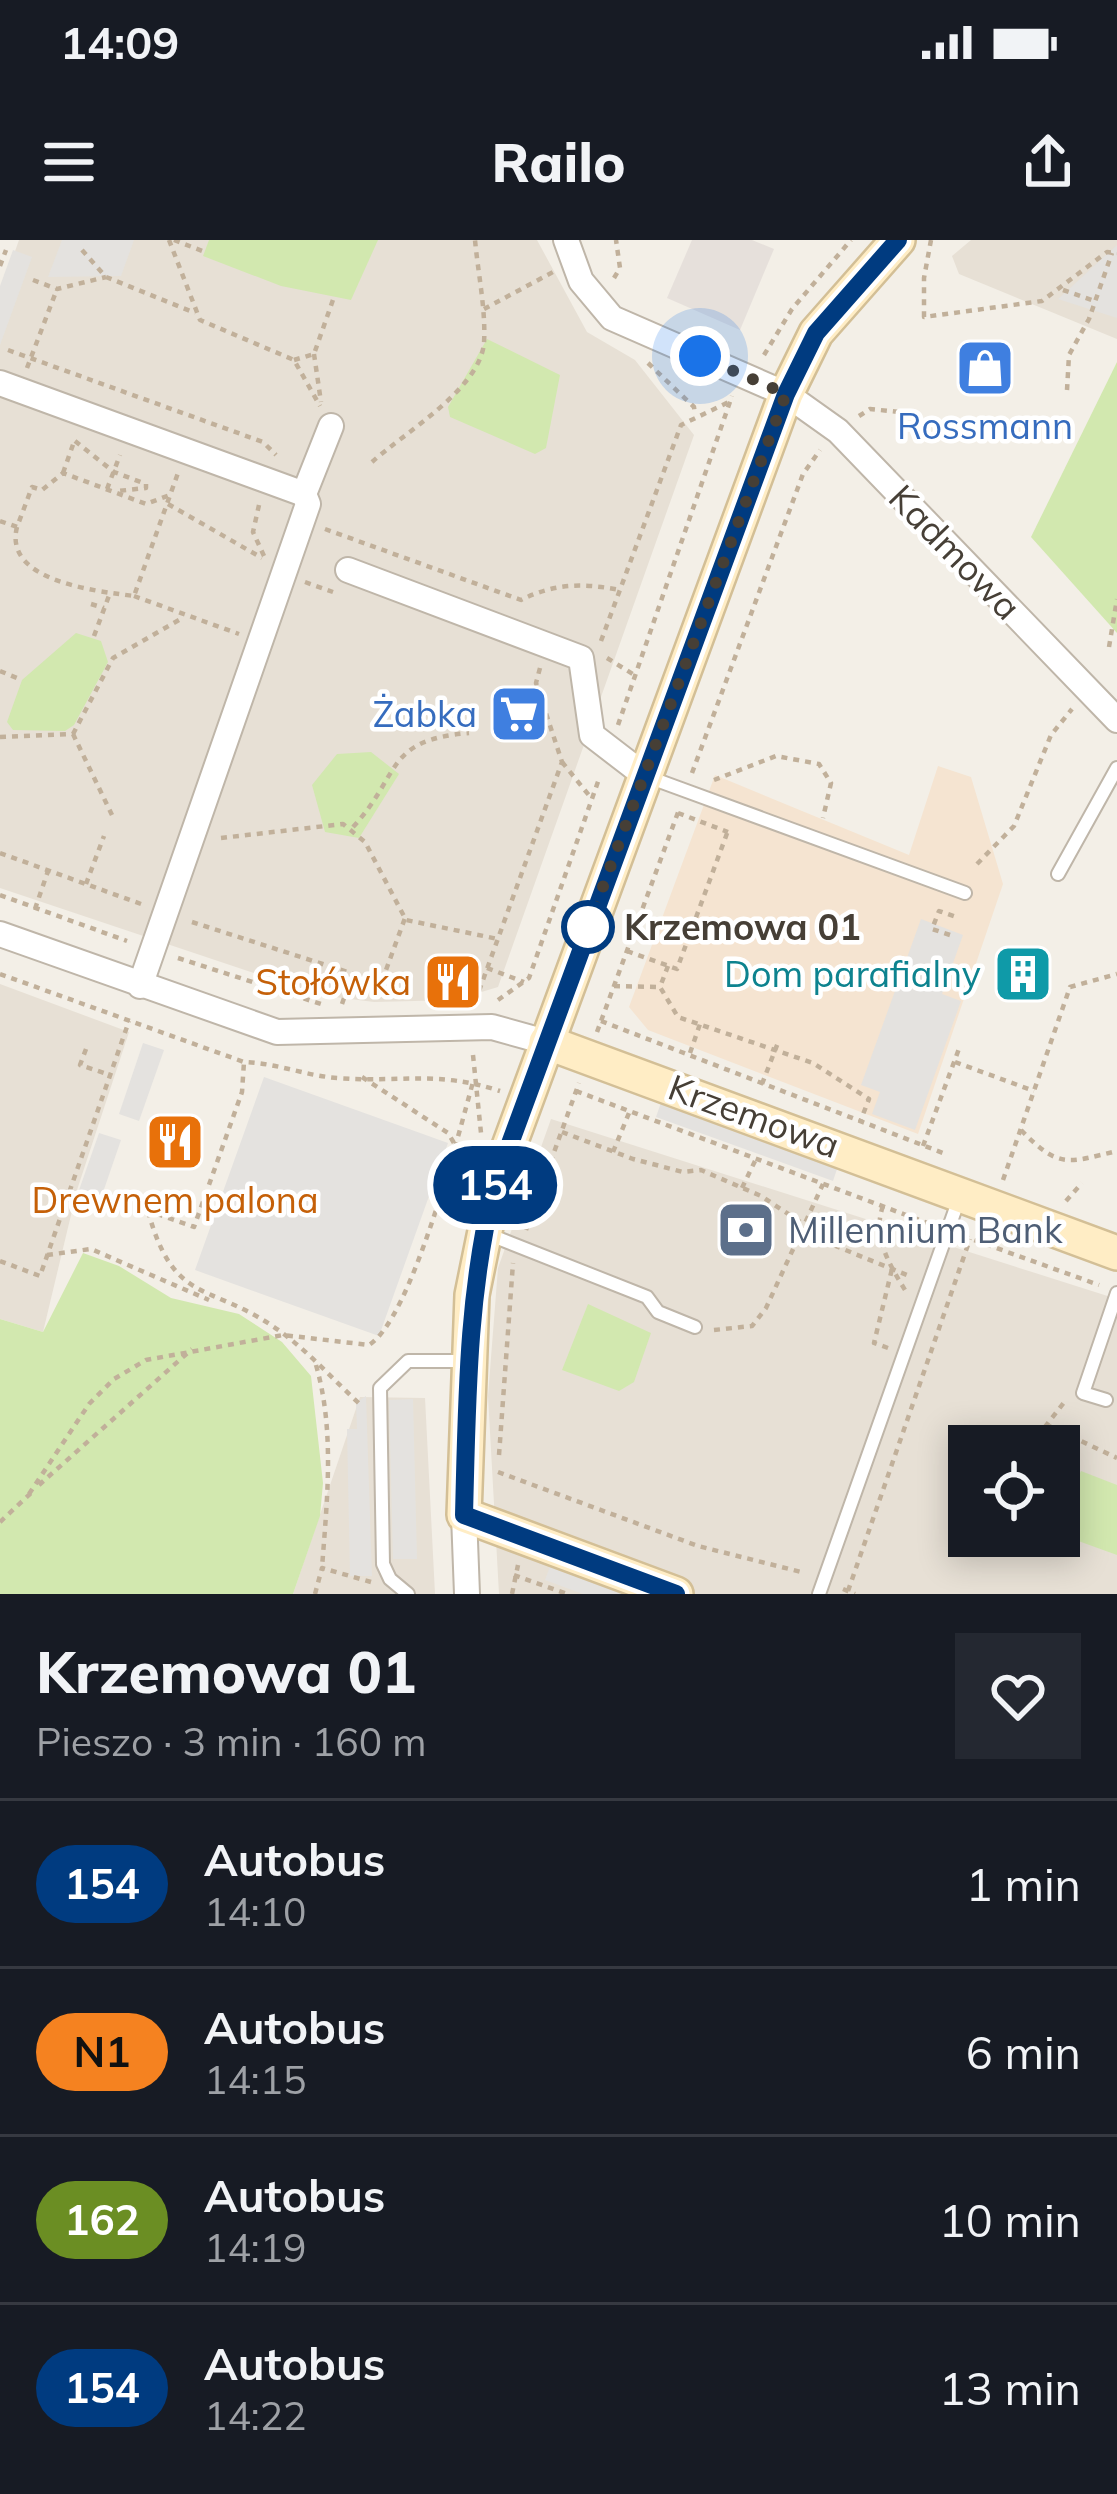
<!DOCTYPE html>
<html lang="pl">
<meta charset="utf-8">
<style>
:root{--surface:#171b24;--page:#242831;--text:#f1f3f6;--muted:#9ea1a6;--line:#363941}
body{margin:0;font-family:Mulish,sans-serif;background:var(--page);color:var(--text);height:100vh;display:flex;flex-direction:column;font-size:45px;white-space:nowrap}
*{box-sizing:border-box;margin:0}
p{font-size:39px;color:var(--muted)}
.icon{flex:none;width:66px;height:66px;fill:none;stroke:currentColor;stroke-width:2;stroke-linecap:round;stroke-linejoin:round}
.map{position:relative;height:1354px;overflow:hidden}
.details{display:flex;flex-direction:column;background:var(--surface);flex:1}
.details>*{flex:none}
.badge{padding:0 24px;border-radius:39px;font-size:42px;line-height:78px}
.controls{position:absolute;left:948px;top:1185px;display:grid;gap:24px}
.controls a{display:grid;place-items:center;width:132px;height:132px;border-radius:0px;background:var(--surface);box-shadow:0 6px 30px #0003;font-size:60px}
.you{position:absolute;width:60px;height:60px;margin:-30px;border:9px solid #fff;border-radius:50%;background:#1a73e8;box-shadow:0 0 0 18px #1a73e833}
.map>.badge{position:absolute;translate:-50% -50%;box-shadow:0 0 0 6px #fff}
.round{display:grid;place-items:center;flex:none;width:126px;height:126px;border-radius:0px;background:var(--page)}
.head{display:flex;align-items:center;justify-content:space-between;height:204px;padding:0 36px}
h1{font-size:57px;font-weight:800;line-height:90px}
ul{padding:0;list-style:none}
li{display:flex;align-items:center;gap:36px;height:168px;padding:0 36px;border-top:3px solid var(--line)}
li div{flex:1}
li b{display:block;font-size:45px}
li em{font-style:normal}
li .badge{min-width:132px;font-weight:700;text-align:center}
.status{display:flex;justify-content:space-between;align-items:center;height:84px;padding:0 60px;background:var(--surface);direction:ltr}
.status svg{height:33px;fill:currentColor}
header{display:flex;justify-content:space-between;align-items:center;height:156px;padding:0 36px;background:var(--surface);font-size:54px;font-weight:800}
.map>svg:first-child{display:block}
.residential{fill:#e7e0d5;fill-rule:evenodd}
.commercial{fill:#f5e4d1}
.industrial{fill:#e6e0db}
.green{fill:#d2e8af}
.parking{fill:#e4e2df}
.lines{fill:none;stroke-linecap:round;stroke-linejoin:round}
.lane-casing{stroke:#bfb6a9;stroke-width:16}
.street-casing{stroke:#bfb6a9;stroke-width:28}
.secondary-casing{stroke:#d3bf96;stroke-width:38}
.path{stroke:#c1b09a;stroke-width:4.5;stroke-dasharray:6 6;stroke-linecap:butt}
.lane{stroke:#fff;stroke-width:12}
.street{stroke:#fff;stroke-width:24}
.secondary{stroke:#ffedc5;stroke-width:33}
.line-casing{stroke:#fff;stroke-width:27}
.line{stroke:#003b80;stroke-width:18}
.walk{stroke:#463f36;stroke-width:12;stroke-dasharray:0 21.6}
.stop-dot{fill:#fff;stroke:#003b80;stroke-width:6}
.labels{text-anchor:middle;stroke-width:9;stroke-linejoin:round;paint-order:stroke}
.shop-label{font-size:36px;fill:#366cbe;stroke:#fff}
.street-label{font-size:36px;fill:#463f36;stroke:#fff}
.stop-label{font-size:36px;font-weight:bold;fill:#463f36;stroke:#fff;text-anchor:start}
.culture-label{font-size:36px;fill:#0d838f;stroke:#fff;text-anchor:end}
.food-label{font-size:36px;fill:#c56008;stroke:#fff;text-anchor:end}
.service-label{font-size:36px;fill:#4e5e75;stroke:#fff;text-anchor:start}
</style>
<div class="status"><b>14:09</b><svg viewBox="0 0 49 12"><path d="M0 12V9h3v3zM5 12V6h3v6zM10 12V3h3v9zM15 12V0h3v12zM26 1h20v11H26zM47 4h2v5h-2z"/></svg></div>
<header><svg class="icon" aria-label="menu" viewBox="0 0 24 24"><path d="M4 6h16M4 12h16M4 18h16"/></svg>Railo<svg class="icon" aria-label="share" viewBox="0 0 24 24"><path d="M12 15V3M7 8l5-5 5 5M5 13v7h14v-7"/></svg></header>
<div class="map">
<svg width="1117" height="1354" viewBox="0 0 1117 1354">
<rect width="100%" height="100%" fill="#f3efe7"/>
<g class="residential">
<polygon points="19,0 537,0 587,92 635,120 694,195 498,747 455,760 374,762 319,755 0,648 0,54"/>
<polygon points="971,0 1117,0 1117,99 959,34 952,16"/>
<polygon points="0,744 129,792 77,950 43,1092 0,1079"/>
<path d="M551,879L1117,1059V1354H499L488,1156L498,1028ZM969,1206H1059V1296H969Z"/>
<polygon points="360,1157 425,1158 435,1354 293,1354"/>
</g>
<polygon class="commercial" points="938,526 971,537 1003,644 918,894 648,790 629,767 715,535 909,615"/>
<polygon class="industrial" points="692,0 752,0 774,9 740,90 667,58"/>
<g class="green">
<polygon points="209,0 378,0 351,60 281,46 203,16"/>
<polygon points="487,99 560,135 546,208 535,214 450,177 448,167"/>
<polygon points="1117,122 1117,393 1031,297"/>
<polygon points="76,393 101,401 108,422 74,485 65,491 13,490 7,482 22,440"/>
<polygon points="371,512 399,534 359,598 325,592 312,545 337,514"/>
<polygon points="83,1013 119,1026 171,1058 239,1074 282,1102 311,1136 323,1243 320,1276 293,1354 0,1354 0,1079 43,1092"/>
<polygon points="588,1064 651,1093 634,1142 619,1151 562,1130"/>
<polygon points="1081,1231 1117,1245 1117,1315 1059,1294 1059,1276"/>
</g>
<g class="parking">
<polygon points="62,0 134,0 121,36 48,37"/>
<polygon points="1117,5 1117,78 1058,59"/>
<polygon points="13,10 32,17 0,105 0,46"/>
<polygon points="921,679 963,695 942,754 961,761 915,890 872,874 880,852 861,845"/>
<polygon points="143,803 164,810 139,881 119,874"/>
<polygon points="264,837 448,903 379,1096 195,1030"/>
<polygon points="664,854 840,920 833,941 656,877"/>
<polygon points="99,893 121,900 100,961 78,953"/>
<polygon points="366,1156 372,1336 350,1336 347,1189 357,1189 356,1163"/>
<polygon points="413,1159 417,1319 393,1319 389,1160"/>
<polygon points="552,1321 640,1354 583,1354 545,1340"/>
</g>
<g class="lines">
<defs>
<g id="lane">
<polyline points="651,538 965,653"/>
<polyline points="1058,634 1117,528"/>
<polyline points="485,993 647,1057 658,1072 695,1087"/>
<polyline points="1106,1160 1083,1153 1117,1053"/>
<polyline points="408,1354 390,1339 383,1324 380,1148 408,1121 468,1121"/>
<polyline points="819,1354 959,959"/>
</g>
<g id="street">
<polyline points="566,0 581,41 612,78 786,154 838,191 1117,480"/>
<polyline points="0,143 304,254 308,264 140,746"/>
<polyline points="304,254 331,186"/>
<polyline points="348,330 581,418 592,495 644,535"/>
<polyline points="0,694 277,792 492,787 546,802"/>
<polyline points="464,1275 467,1354"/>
</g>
<g id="secondary">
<polyline points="546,802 1117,1013"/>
<polyline points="676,1354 464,1275 472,1055 494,947 786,154 816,93 898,0"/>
</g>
</defs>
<use href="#lane" class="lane-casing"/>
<use href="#street" class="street-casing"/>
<use href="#secondary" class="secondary-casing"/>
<g class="path">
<polyline points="169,0 200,80 294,120 320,166"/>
<polyline points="174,0 205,12"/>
<polyline points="931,0 924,38 924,77 1042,61 1107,12 1117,13"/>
<polyline points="82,10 106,37 195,73"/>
<polyline points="0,26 6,10"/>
<polyline points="614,38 620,28 616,0"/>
<polyline points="33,40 57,49 106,37"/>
<polyline points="1063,50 1092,60"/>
<polyline points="484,69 553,32"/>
<polyline points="8,110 263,202 276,215"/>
<polyline points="314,114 321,162"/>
<polyline points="764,115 792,69 851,0"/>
<polyline points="294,120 314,114 334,57"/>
<polyline points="648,123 694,167 695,175"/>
<polyline points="27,128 57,49"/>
<polyline points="1067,150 1069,115 1089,79 1112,13"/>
<polyline points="859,176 870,169 899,172"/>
<polyline points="75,201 114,232 146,244 146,248 118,251"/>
<path d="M372,222C404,193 480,149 484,103C486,70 478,33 475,0"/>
<polyline points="63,233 75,199"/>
<polyline points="107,249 120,215"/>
<polyline points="168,264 262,318"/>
<polyline points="259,265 253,292 264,316"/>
<polyline points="0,281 17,287 32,247 42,250 63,233 146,264 170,255"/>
<path d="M17,287C3,341 95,351 134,356L178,233"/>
<path d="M325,289L521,360C555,343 583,343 620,350"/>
<polyline points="305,342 333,352"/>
<polyline points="134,356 239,394"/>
<polyline points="91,364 104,368"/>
<polyline points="94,396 110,353"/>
<polyline points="601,401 681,185 733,160"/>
<polyline points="1109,407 1117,359"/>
<polyline points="607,418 636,436"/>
<polyline points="0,431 22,440"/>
<polyline points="618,485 732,156"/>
<polyline points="73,494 113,418 184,377"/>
<polyline points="73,494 112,575"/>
<polyline points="0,497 73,494"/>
<polyline points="562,522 592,559"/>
<polyline points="692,533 803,234 820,210"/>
<polyline points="714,540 776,516 819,524 831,543 823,578"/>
<polyline points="678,573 728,592"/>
<path d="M353,587C402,534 384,500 469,493"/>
<polyline points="221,598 343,584 365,602 406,680 498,699"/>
<polyline points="0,613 141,664"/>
<polyline points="977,624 1014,586 1051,495 1072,469"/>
<polyline points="86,644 104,596"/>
<polyline points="0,655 127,701"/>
<polyline points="35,669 48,631"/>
<polyline points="192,682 363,737 386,730 405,678"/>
<polyline points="950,695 932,689 939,671 956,677"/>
<polyline points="627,711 677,729 729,588"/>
<polyline points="178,718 321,764"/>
<polyline points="668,726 660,747 678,777 813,823 869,859 860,882"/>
<polyline points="487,728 524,742"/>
<path d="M0,734L244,822C277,823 306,836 338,838C400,843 436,830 500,851"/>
<polyline points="614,746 660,747"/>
<polyline points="498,760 529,738 600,536"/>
<polyline points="475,762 562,522 536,443 540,428"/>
<polyline points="342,764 352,735"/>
<polyline points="601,781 943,913"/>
<polyline points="597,792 680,567"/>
<polyline points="86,809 80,825 110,835"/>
<polyline points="690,813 700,784"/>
<polyline points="473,815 481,893"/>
<polyline points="955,822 1034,851"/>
<polyline points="362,837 448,893 469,928"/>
<polyline points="762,844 779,800"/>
<polyline points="576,851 930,984"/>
<path d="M1021,890C1059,929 1067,923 1117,911"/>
<polyline points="562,892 633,919 683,932 701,930 761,956 805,985"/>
<polyline points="923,906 960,806"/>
<polyline points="613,912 629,873"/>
<polyline points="1003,940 1070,747 1117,734"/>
<polyline points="742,948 755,921"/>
<polyline points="1066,961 1082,943"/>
<polyline points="123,962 194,987 242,852 244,822"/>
<path d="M883,966C872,996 889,1024 905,1050"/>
<path d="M148,971C173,1063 207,1043 271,1085C305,1107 333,1140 362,1166"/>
<polyline points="526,990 579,843"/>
<polyline points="801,992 912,1037"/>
<polyline points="963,996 1099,1045"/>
<polyline points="47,1015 91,1009 209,1060"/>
<polyline points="0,1021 40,1036 129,781"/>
<polyline points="714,1090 752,1086 766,1068 823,944"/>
<polyline points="888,1108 874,1103 892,1029"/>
<path d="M316,1125C335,1191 327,1260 322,1328"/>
<polyline points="1049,1186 1117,1218"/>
<polyline points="1030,1206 1066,1160"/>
<polyline points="499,1215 513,1023"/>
<polyline points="498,1232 698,1306 805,1333"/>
<polyline points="1059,1240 1071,1247"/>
<polyline points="39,1245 192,1109"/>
<path d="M29,1254L89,1164L114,1139L146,1120L283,1095L369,1105C412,1078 458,896 473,842"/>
<polyline points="0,1282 31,1253"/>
<polyline points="514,1335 567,1354"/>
<polyline points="843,1349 855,1354"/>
<polyline points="848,1351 970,999"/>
<polyline points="315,1354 322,1328 371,1342"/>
<polyline points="512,1354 518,1325"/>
</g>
<use href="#lane" class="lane"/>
<use href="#street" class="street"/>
<use href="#secondary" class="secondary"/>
</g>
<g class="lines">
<defs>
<path id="line" d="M676,1354L464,1275C467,1164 467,1055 494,947L786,154L816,93L898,0"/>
</defs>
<use href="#line" class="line-casing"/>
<use href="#line" class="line"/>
<polyline class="walk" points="588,687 786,154 700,116"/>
</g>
<defs>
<symbol id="shop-square" viewBox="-11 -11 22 22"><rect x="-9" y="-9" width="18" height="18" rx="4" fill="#3f7fe0" stroke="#fff"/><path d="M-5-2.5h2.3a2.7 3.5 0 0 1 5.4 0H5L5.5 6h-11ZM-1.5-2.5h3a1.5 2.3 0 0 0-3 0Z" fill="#fff"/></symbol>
<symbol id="supermarket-square" viewBox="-11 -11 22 22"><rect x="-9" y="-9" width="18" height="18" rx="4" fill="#3f7fe0" stroke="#fff"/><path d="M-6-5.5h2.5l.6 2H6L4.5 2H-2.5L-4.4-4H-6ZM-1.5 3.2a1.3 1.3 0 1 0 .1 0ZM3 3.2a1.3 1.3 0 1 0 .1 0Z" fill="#fff"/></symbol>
<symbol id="building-square" viewBox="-11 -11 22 22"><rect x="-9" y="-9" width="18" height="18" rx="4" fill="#0f9aa8" stroke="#fff"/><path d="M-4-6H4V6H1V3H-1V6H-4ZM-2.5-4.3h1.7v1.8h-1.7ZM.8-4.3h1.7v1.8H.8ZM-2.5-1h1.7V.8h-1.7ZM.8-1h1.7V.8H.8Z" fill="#fff"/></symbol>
<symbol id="restaurant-square" viewBox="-11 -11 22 22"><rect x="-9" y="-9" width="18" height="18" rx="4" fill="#e8710a" stroke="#fff"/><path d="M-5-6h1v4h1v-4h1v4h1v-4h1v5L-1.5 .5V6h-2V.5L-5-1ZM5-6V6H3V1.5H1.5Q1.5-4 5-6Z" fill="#fff"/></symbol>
<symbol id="bank-square" viewBox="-11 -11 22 22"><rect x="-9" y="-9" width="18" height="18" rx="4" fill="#5c6f8a" stroke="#fff"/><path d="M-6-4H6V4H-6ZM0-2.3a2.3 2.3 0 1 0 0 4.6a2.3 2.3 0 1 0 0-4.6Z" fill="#fff"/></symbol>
</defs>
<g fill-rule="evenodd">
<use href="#shop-square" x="952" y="95" width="66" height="66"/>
<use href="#supermarket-square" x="486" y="441" width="66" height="66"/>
<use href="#building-square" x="990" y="701" width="66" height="66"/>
<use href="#restaurant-square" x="420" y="709" width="66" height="66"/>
<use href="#restaurant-square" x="142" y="869" width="66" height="66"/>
<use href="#bank-square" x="713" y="957" width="66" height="66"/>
</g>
<circle class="stop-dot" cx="588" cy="687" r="24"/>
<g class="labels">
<g class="shop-label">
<text x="985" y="199">Rossmann</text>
<text x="477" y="487" text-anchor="end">Żabka</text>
</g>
<g class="street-label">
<text transform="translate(955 312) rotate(46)" y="13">Kadmowa</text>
<text transform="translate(754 876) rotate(20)" y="13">Krzemowa</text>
</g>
<g class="stop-label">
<text x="624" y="700">Krzemowa 01</text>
</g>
<g class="culture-label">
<text x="981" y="747">Dom parafialny</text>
</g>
<g class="food-label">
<text x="411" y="755">Stołówka</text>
<text x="175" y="973" text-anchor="middle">Drewnem palona</text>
</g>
<g class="service-label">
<text x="788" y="1003">Millennium Bank</text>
</g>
</g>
</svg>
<div class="controls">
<a><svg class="icon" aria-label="locate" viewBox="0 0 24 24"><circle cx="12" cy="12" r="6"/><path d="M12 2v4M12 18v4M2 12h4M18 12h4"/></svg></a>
</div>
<div class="you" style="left:700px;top:116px"></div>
<b class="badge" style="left:495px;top:945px;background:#003b80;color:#fff">154</b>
</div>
<section class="details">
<div class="head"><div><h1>Krzemowa 01</h1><p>Pieszo · 3 min · 160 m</p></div><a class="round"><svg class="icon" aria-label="heart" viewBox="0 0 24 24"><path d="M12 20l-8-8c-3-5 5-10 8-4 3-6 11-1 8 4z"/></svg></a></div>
<ul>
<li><span class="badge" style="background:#003b80;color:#fff">154</span><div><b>Autobus</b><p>14:10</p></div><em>1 min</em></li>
<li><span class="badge" style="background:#f58220;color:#111">N1</span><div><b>Autobus</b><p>14:15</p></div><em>6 min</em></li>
<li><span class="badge" style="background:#6b8e23;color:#fff">162</span><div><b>Autobus</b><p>14:19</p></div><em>10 min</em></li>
<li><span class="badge" style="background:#003b80;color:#fff">154</span><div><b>Autobus</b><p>14:22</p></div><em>13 min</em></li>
</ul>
</section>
